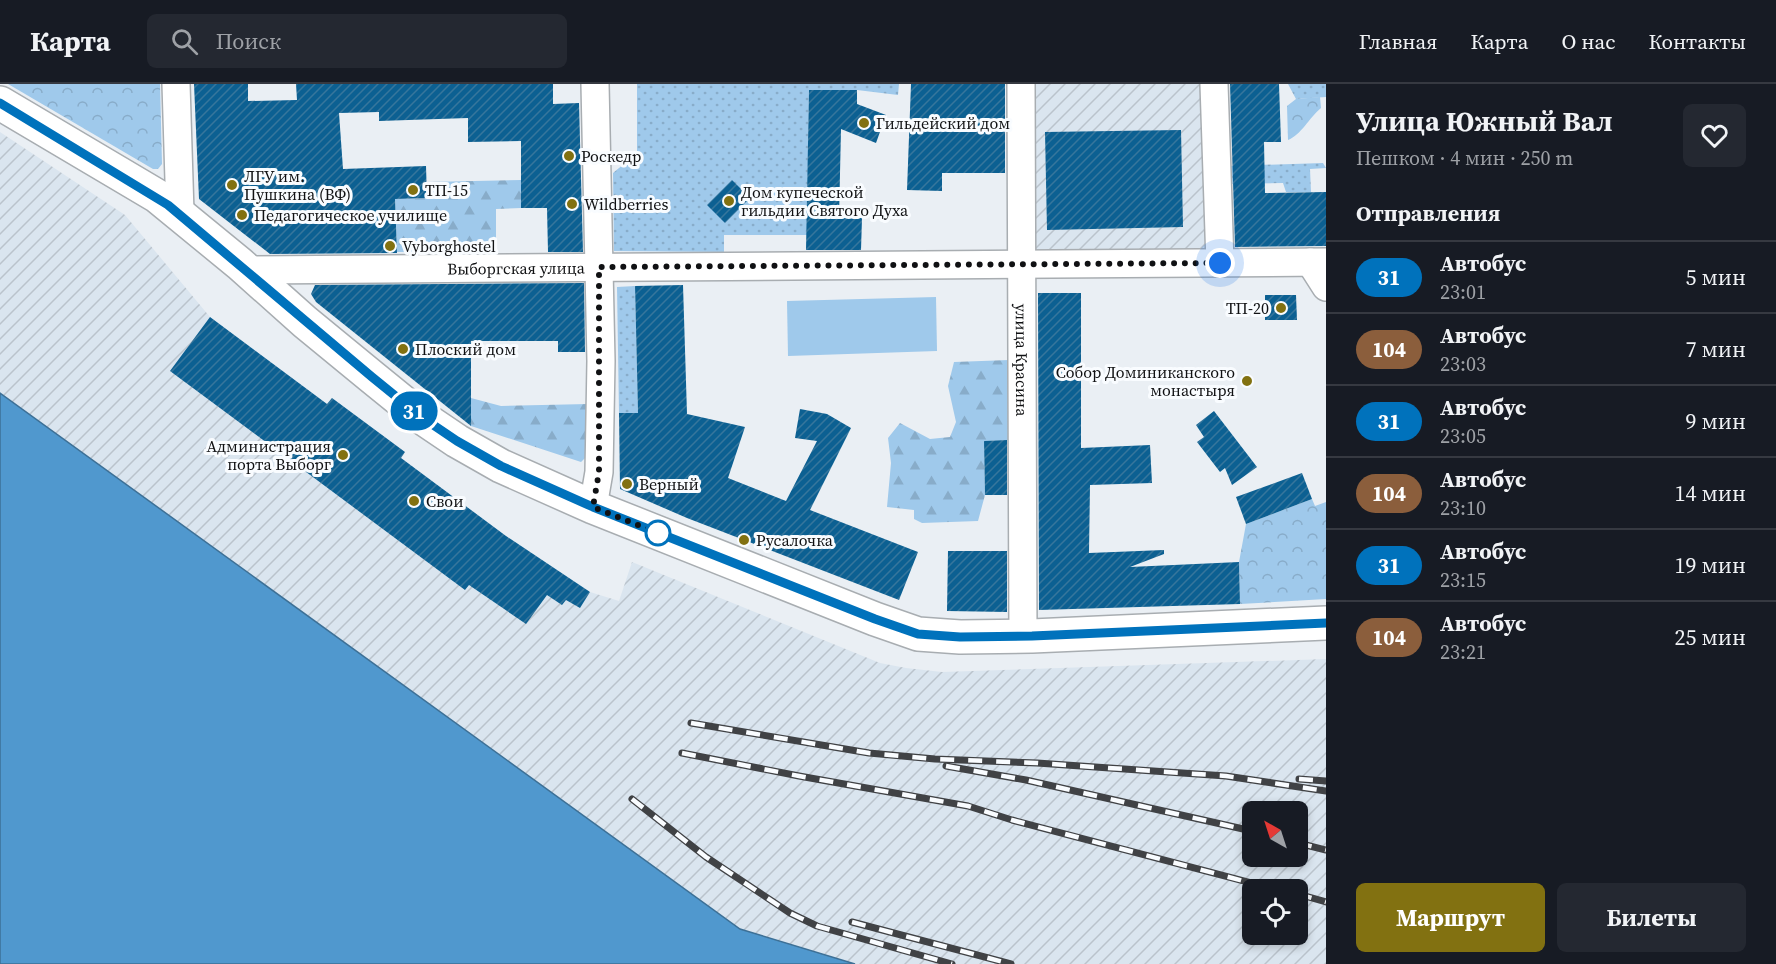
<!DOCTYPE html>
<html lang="ru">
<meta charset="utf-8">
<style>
:root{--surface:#171b24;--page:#242831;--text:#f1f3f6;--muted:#9ea1a6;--line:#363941;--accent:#827111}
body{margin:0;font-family:"Source Serif 4",serif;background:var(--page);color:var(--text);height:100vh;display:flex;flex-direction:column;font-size:22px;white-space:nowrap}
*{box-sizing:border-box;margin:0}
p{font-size:20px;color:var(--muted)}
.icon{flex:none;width:33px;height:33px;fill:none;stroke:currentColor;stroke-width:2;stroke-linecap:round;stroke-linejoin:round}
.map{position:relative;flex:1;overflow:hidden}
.details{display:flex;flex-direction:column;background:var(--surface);width:450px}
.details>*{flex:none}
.badge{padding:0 12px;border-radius:20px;font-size:21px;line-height:39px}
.needle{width:39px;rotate:321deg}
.buttons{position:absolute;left:1242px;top:717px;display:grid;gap:12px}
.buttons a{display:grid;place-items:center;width:66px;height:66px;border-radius:9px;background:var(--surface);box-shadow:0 3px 9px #0003;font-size:30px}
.you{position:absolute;width:30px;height:30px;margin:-15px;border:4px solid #fff;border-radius:50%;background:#1a73e8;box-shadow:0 0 0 9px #1a73e833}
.map>.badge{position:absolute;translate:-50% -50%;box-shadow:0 0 0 3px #fff}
h2{padding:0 30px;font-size:22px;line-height:54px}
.round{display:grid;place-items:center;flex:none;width:63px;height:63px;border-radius:9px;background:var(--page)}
.summary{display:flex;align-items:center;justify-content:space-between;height:102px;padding:0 30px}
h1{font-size:28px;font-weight:700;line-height:45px}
.button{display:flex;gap:12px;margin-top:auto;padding:12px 30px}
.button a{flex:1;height:69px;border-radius:9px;background:var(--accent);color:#fff;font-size:24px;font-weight:700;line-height:69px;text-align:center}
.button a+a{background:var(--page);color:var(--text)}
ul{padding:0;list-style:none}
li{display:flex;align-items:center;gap:18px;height:72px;padding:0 30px;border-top:2px solid var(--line)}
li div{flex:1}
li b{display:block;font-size:22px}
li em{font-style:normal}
li .badge{min-width:66px;font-weight:700;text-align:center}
header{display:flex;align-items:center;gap:36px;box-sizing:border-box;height:84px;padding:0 30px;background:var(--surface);border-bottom:2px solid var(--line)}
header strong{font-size:28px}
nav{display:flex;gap:33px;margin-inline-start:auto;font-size:21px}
.search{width:420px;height:54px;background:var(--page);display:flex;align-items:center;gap:15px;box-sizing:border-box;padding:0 21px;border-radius:9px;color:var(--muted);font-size:22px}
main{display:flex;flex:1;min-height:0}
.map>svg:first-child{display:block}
.industrial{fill:url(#industrial-furrows);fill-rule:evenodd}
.grass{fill:url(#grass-dots)}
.forest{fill:url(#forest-firs)}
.park{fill:url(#park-crowns)}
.pitch{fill:#9fc9eb}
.water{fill:#5098ce;stroke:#3d7096;stroke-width:1.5}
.building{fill:url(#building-hatch)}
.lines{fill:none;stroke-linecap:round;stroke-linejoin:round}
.minor-casing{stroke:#a8adb1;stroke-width:30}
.tertiary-casing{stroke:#a8adb1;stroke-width:36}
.minor{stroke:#fff;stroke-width:27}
.tertiary{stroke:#fff;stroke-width:33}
.rail-casing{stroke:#404245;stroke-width:7}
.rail{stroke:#f9fcff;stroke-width:4.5;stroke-dasharray:14;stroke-linecap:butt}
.line-casing{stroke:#fff;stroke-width:14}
.line{stroke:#0072bc;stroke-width:9}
.walk{stroke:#101113;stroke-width:6;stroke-dasharray:0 10.8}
.poi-dot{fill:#827111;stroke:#f9fcff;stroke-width:2}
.stop-dot{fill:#fff;stroke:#0072bc;stroke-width:3}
.labels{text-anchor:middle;stroke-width:6;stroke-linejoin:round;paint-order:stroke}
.poi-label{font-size:16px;fill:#101113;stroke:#f9fcff;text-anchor:start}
.street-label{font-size:16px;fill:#101113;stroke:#f9fcff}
</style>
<header>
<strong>Карта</strong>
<div class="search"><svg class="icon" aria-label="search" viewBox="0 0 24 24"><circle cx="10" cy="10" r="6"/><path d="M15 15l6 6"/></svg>Поиск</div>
<nav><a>Главная</a><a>Карта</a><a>О нас</a><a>Контакты</a></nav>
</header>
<main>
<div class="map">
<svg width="1326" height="880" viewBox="0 0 1326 880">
<defs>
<pattern id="industrial-furrows" width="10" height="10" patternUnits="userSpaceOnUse" patternTransform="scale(1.5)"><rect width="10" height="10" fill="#dae5ef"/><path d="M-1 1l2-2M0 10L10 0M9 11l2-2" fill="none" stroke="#bac3cc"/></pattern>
<pattern id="grass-dots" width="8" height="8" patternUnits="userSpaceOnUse" patternTransform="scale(1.5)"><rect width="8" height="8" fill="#9fc9eb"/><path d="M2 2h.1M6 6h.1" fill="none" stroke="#88acc9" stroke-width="1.8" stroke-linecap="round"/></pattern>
<pattern id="forest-firs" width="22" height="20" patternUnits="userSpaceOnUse" patternTransform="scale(1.5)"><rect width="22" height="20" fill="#9fc9eb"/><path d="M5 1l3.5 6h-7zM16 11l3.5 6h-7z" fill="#88acc9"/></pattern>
<pattern id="park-crowns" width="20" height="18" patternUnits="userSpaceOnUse" patternTransform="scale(1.5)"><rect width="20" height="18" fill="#9fc9eb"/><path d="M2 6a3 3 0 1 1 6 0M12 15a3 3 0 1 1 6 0" fill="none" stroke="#88acc9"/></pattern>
<pattern id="building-hatch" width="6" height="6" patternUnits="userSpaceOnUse" patternTransform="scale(1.5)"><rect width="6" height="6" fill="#0c6092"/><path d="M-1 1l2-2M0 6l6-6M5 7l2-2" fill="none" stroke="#37769c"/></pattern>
</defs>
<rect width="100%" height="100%" fill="#eaeff4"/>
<g class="industrial">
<polygon points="1030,0 1206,0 1211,170 1031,170"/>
<path d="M0,48L125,131L210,233L327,320L332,314L405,368L401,374L506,452L590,508L619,517L632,478L880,579L906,584L942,588L1326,575V880H855L740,845L0,309ZM1252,728H1298V772H1252ZM1252,806H1298V850H1252Z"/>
</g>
<g class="grass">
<polygon points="637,0 899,0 898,11 857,6 809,6 807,151 724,151 724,168 614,167 613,89 637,69"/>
<polygon points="1288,0 1326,0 1326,13 1296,15"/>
<polygon points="1323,79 1326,84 1310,85 1311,108 1286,108 1283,99 1230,100 1228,82"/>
<polygon points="635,202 638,329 619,329 617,203"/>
</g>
<g class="forest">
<polygon points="521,96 521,124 496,125 496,167 397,168 395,115 427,114 427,98"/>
<polygon points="1009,276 1010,356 984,357 985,411 978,437 922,439 914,435 914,426 887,423 891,379 888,354 900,339 930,355 950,353 956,338 948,302 954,278"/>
<polygon points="471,314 501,322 588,320 588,371 581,378 471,342"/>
</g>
<g class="park">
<polygon points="8,0 160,0 162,80 158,85 153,85"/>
<path d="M1320,13L1321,24C1309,34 1301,51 1288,56L1287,22L1296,15Z"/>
<polygon points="1312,415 1315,422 1326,418 1326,515 1240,520 1239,478 1246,440"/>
</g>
<polygon class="pitch" points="936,213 937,267 788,272 787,217"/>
<polygon class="water" points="0,309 740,845 855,880 0,880"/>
<g class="building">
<polygon points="194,0 248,0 248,17 297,16 296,0 553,0 553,20 579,19 583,168 548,168 547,124 521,124 521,57 468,58 468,34 379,37 379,28 339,29 343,85 426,82 427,114 395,115 397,169 270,170 199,115"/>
<polygon points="911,0 1005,0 1005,89 942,89 942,107 907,106"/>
<polygon points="1230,0 1279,0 1281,58 1264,58 1265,109 1326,108 1326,162 1235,163"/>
<polygon points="809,6 857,6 857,20 886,31 876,59 841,45 839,134 862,134 861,166 806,166"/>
<polygon points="1181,46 1183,143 1047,146 1045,48"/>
<polygon points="732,96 750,114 725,139 707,121"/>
<polygon points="584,199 585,268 558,268 558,257 471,257 471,342 316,218 311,210 315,201"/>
<polygon points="683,201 687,330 745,343 728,394 786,417 817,357 795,354 800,325 827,330 851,344 810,426 918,468 899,516 687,434 620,405 619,329 638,329 635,202"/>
<polygon points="1038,209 1081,209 1081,364 1150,361 1152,399 1090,401 1089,469 1164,466 1164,470 1130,483 1239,478 1240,520 1039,526"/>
<polygon points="1265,211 1296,211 1297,236 1265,236"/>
<polygon points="210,233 327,320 332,314 405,368 401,374 506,452 590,508 580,524 566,516 562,521 547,511 526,540 469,501 465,506 170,287"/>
<polygon points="1214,327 1257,383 1232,401 1225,384 1220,388 1197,358 1204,353 1196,341"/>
<polygon points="1007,356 1007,411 985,411 984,357"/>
<polygon points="1302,389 1312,415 1246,440 1236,413"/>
<polygon points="948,467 1007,467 1007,528 947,527"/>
</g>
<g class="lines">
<defs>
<g id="minor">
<polyline points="176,0 180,129"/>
<path id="s1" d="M1021,0L1023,553"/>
<polyline points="1214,0 1220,179"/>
<polyline points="1310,178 1326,203"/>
<path id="s2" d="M248,186L1326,178"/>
<polyline points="593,423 599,388 601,277 595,0"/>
</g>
<polyline id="tertiary" points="0,19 157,112 240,180 305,238 372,293 420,332 457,357 501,382 593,423 875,535 918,550 960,553 1032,552 1326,539"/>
</defs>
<use href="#minor" class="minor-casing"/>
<use href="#tertiary" class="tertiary-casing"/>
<use href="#minor" class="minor"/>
<use href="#tertiary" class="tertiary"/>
<defs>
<g id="rail">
<polyline points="691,639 869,669 935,675 1037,679 1226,692 1326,707"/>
<polyline points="682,669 799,692 968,722 1012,736 1278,806"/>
<polyline points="946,682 1026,696 1252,747"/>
<polyline points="1299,695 1326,697"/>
<polyline points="632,715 706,773 790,829 817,842 952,880"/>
<polyline points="1298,759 1326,766"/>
<polyline points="1298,810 1326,818"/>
<polyline points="852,838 1011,880"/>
</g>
</defs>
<use href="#rail" class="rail-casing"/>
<use href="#rail" class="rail"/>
</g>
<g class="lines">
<defs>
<polyline id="line" points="0,19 168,121 372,293 420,332 457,357 501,382 593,423 875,535 918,550 960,553 1032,552 1326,539"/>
</defs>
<use href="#line" class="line-casing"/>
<use href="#line" class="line"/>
<polyline class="walk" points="658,449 593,423 599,388 599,183 1220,179"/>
</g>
<g class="poi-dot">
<circle cx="864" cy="39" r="6"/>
<circle cx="569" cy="72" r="6"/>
<circle cx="232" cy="101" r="6"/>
<circle cx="413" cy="106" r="6"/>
<circle cx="729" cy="117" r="6"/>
<circle cx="572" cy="120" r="6"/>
<circle cx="242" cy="131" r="6"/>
<circle cx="390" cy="162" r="6"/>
<circle cx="1281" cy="224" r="6"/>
<circle cx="403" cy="265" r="6"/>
<circle cx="1247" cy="297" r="6"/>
<circle cx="343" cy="371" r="6"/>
<circle cx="627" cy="400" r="6"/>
<circle cx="414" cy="417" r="6"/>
<circle cx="744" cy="456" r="6"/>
</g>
<circle class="stop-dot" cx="658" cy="449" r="12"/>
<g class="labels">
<g class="poi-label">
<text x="876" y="45">Гильдейский дом</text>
<text x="581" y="78">Роскедр</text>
<text x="244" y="98">ЛГУ им.<tspan x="244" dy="18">Пушкина (ВФ)</tspan></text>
<text x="425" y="112">ТП-15</text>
<text x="741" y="114">Дом купеческой<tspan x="741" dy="18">гильдии Святого Духа</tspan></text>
<text x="584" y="126">Wildberries</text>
<text x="254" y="137">Педагогическое училище</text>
<text x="402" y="168">Vyborghostel</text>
<text x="1269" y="230" text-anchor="end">ТП-20</text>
<text x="415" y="271">Плоский дом</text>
<text x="1235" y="294" text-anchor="end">Собор Доминиканского<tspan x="1235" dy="18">монастыря</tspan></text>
<text x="331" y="368" text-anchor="end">Администрация<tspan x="331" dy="18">порта Выборг</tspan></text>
<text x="639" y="406">Верный</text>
<text x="426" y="423">Свои</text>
<text x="756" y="462">Русалочка</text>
</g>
<g class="street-label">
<text dy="6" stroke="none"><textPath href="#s2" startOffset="268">Выборгская улица</textPath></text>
<text dy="6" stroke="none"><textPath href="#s1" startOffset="276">улица Красина</textPath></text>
</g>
</g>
</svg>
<div class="buttons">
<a><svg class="needle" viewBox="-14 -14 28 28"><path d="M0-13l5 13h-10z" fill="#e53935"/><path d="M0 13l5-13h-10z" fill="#9ea1a6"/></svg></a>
<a><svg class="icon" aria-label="locate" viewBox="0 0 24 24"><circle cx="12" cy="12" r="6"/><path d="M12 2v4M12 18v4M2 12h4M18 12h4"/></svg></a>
</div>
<div class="you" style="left:1220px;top:179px"></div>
<b class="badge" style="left:414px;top:327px;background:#0072bc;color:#fff">31</b>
</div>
<section class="details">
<div class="summary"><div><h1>Улица Южный Вал</h1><p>Пешком · 4 мин · 250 m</p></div><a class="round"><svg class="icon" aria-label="heart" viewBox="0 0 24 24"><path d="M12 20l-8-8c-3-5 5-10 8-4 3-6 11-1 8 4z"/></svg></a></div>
<h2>Отправления</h2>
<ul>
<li><span class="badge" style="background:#0072bc;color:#fff">31</span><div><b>Автобус</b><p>23:01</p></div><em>5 мин</em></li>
<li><span class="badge" style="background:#8b5e3c;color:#fff">104</span><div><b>Автобус</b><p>23:03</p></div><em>7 мин</em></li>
<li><span class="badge" style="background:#0072bc;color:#fff">31</span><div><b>Автобус</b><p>23:05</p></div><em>9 мин</em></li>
<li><span class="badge" style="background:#8b5e3c;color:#fff">104</span><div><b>Автобус</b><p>23:10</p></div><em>14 мин</em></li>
<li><span class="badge" style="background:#0072bc;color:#fff">31</span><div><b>Автобус</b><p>23:15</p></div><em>19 мин</em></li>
<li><span class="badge" style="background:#8b5e3c;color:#fff">104</span><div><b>Автобус</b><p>23:21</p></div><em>25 мин</em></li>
</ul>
<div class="button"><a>Маршрут</a><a>Билеты</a></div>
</section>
</main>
